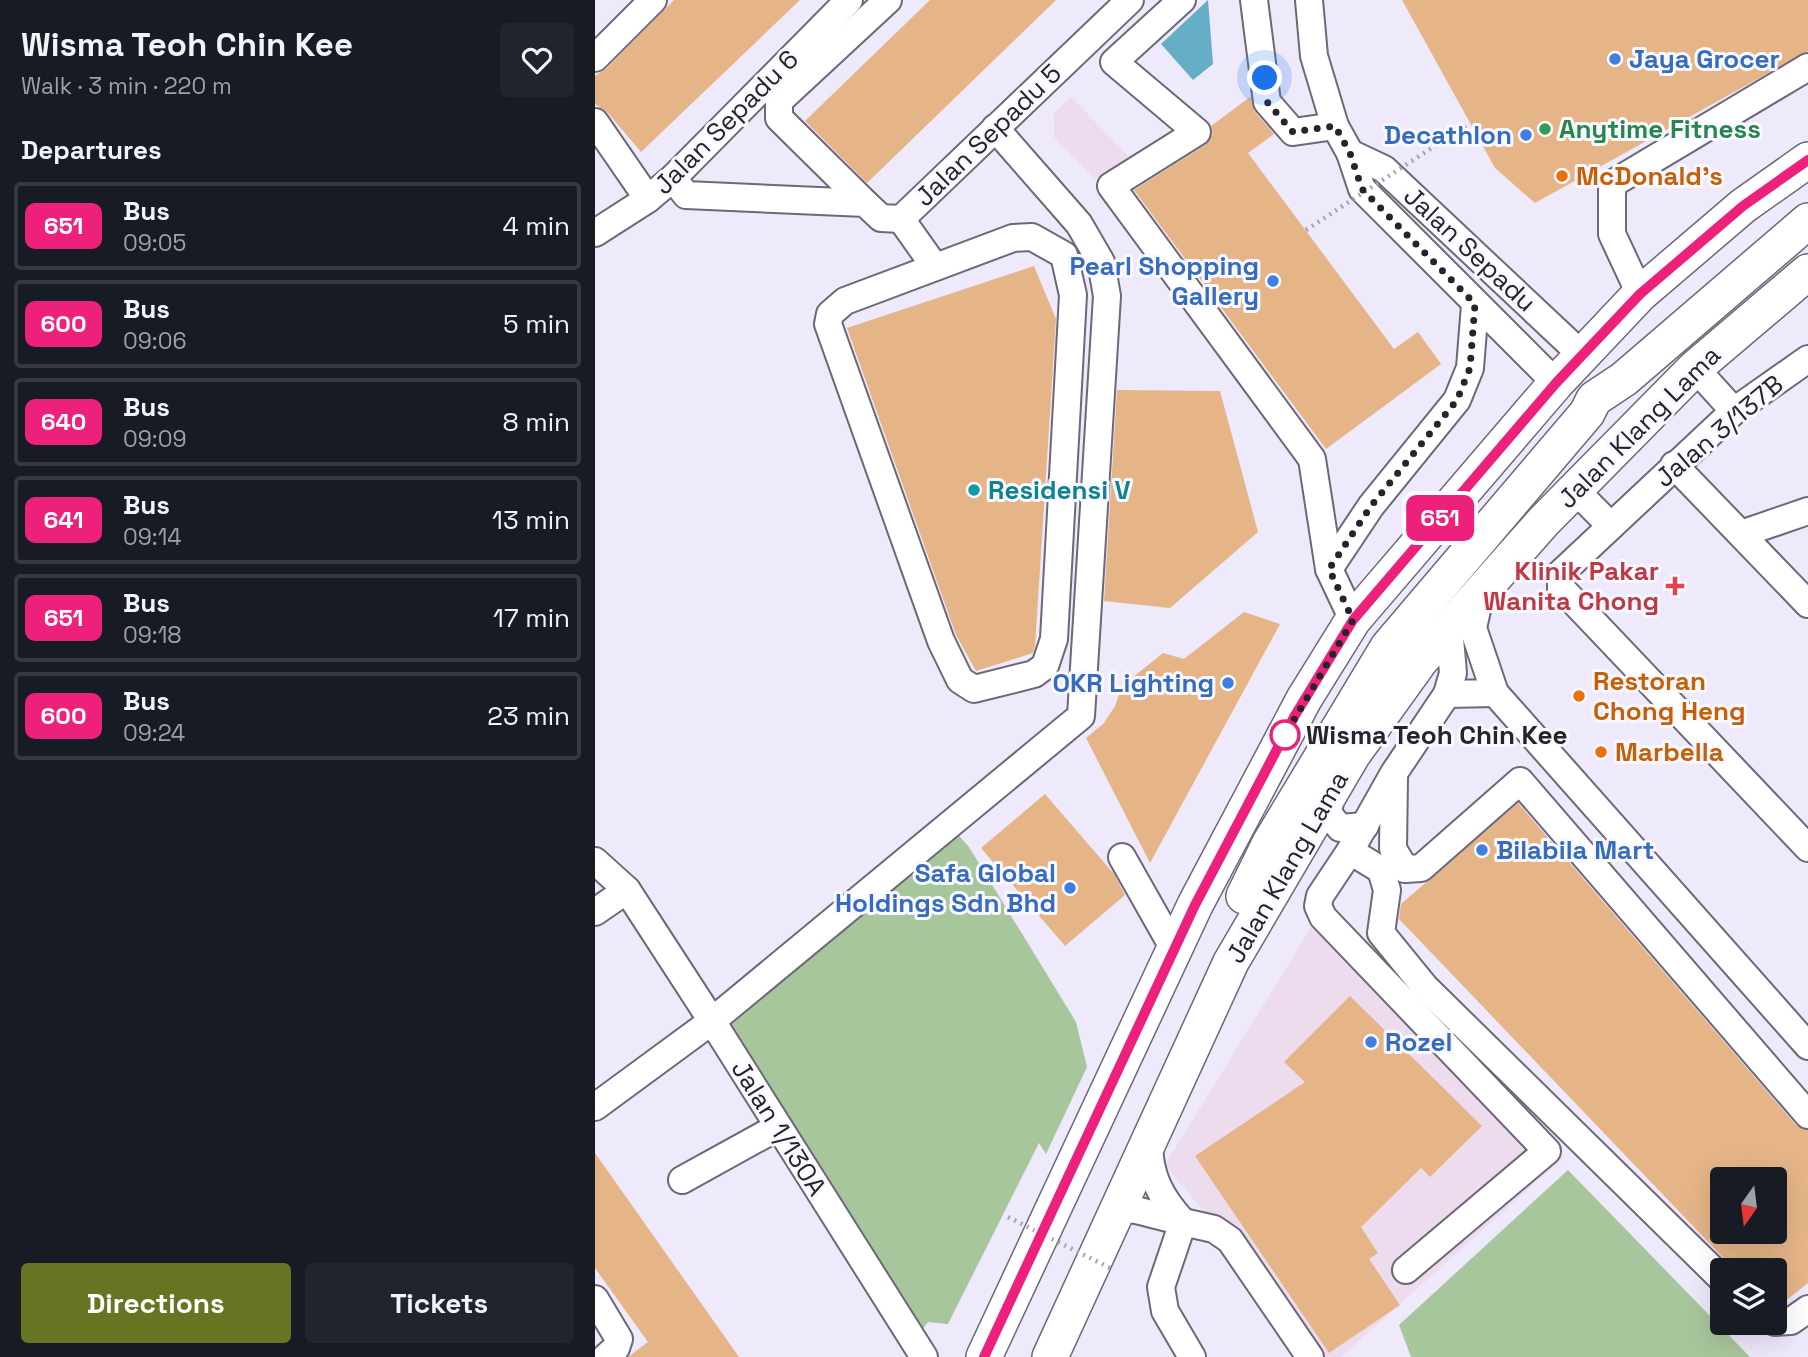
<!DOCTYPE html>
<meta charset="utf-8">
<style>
:root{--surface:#171b24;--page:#20242c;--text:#f1f3f6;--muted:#9ea1a6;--line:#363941;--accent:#677522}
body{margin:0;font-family:"Space Grotesk",sans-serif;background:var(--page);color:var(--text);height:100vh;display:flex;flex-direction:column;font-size:26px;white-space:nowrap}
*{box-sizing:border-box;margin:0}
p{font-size:23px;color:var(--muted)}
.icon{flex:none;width:38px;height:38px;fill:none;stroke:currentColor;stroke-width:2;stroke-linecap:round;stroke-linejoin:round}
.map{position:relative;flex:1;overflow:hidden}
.drawer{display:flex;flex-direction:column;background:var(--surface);width:595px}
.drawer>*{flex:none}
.badge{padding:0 14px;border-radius:10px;font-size:24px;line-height:46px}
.needle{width:46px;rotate:194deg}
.fabs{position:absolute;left:1115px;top:1167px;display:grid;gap:14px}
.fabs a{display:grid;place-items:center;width:77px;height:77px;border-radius:7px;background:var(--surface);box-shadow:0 7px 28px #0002;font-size:35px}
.you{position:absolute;width:35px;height:35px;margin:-18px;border:5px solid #fff;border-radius:50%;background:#1a73e8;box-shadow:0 0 0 10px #1a73e833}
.map>.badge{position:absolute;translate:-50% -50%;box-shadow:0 0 0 4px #fff}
h2{padding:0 21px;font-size:26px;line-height:63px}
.round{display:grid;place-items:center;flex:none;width:74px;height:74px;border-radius:7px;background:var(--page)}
.headline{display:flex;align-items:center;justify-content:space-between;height:119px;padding:0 21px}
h1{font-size:33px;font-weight:700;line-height:52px}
.button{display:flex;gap:14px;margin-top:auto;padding:14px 21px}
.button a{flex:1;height:80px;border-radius:7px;background:var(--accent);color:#fff;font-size:28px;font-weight:700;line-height:80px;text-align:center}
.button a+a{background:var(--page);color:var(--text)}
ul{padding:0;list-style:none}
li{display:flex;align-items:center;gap:21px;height:88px;margin:0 14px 10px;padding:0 7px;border:4px solid var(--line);border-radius:7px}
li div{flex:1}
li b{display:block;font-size:26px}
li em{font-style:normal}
li .badge{min-width:77px;font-weight:700;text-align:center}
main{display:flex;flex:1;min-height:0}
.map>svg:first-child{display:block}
.industrial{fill:#eddced}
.green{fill:#a8c69c}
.water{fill:#65aec6}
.building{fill:#e5b588;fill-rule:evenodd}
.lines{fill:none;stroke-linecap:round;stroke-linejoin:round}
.minor-casing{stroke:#6c6878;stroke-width:30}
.major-casing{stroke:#6c6878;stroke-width:38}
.minor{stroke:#fff;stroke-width:26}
.major{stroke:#fff;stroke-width:35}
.path-bridge{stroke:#a6a3b0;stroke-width:4.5;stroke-dasharray:2 5;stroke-linecap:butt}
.line-casing{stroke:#fff;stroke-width:16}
.line{stroke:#ed207b;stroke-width:10}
.walk{stroke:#25242a;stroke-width:7;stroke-dasharray:0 12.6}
.shop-dot{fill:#3f7fe0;stroke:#faf8ff;stroke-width:2.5}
.leisure-dot{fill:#2e9e5b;stroke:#faf8ff;stroke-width:2.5}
.food-dot{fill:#e8710a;stroke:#faf8ff;stroke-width:2.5}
.culture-dot{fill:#0f9aa8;stroke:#faf8ff;stroke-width:2.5}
.health-dot{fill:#e0444e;stroke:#faf8ff;stroke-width:2.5}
.stop-dot{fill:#fff;stroke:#ed207b;stroke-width:3.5}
.labels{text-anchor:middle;stroke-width:6;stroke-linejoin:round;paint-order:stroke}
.shop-label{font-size:26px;font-weight:bold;fill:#366cbe;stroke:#faf8ff;text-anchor:end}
.street-label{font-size:26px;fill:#25242a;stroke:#faf8ff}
.leisure-label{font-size:26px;font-weight:bold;fill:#27864d;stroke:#faf8ff;text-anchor:start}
.food-label{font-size:26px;font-weight:bold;fill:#c56008;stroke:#faf8ff;text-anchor:start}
.culture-label{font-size:26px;font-weight:bold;fill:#0d838f;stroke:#faf8ff;text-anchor:start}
.health-label{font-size:26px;font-weight:bold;fill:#be3a42;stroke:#faf8ff;text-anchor:end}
.stop-label{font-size:26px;font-weight:bold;fill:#25242a;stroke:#faf8ff;text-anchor:start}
</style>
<main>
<section class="drawer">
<div class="headline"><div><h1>Wisma Teoh Chin Kee</h1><p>Walk · 3 min · 220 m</p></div><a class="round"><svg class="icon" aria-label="heart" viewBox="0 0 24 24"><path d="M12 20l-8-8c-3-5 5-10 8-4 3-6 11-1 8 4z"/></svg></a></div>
<h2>Departures</h2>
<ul>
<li><span class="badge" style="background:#ed207b;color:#fff">651</span><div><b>Bus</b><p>09:05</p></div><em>4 min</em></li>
<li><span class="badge" style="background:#ed207b;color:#fff">600</span><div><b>Bus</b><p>09:06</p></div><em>5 min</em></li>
<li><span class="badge" style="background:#ed207b;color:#fff">640</span><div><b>Bus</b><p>09:09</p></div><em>8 min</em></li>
<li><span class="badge" style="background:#ed207b;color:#fff">641</span><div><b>Bus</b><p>09:14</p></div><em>13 min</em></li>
<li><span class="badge" style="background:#ed207b;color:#fff">651</span><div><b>Bus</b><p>09:18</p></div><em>17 min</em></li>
<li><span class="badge" style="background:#ed207b;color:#fff">600</span><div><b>Bus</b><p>09:24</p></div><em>23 min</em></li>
</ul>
<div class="button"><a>Directions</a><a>Tickets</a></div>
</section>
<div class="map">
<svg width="1213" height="1357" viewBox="0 0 1213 1357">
<rect width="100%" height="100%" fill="#eee9fb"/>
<g class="industrial">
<polygon points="476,97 537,160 500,179 459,137 459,113"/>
<polygon points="717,926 969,1157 746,1357 730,1357 570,1165"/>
</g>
<g class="green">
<polygon points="359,830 374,847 481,1022 492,1067 451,1154 444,1143 353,1324 333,1322 327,1330 130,1028"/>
<polygon points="973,1170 1155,1357 816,1357 804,1325"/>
</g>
<polygon class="water" points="613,0 618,64 598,80 566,44"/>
<g class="building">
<polygon points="79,0 205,0 46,152 13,113 0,104 0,76 11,69"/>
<polygon points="335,0 461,0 272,183 210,121"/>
<polygon points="807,0 1213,0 1213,51 940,203 900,168"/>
<polygon points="655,97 660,112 679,134 653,153 799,349 823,332 846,364 731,449 539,190 610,145 618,134 616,126"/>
<polygon points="439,266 461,319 440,647 438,653 381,671 361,635 252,328"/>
<polygon points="522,390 625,391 663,532 575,608 509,601"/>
<polygon points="649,612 685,624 555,863 491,738 509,723 520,706 527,686 568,653 589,659"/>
<polygon points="450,794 519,874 530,895 470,946 386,848"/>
<path d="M923,803L1201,1125L1213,1130V1283L1184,1306H1180V1270H1140L804,919L806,904ZM1127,1180H1180V1232H1127Z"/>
<polygon points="755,996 887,1126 835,1177 826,1168 766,1227 783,1253 774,1259 805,1305 734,1353 600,1156 710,1082 689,1062"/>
<polygon points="0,1153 144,1357 33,1357 53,1342 0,1268"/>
</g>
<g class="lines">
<defs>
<g id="minor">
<polyline points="587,0 519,62 602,132 516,186 717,459 734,569 758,620"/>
<polyline points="659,0 672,102 698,132 740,126"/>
<polyline points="714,0 719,56 740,126 755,153 767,189 961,383"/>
<polyline points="0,58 58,0"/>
<polyline points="0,122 53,199"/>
<polyline points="755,153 789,169 988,356"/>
<polyline points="78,178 91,195 270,203 286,218 306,219 535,0"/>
<polyline points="270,203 184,118 184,101 293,0"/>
<polyline points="306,219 340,267"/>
<polyline points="0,233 53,199 78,178 254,0"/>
<polygon points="437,237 469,255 478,295 459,639 450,666 439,674 379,689 365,680 346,641 233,324 235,314 250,301 418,238"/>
<polyline points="1045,294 1017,234 1017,184 1213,67"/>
<polyline points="1213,359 1139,411 966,573 966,588 1213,848"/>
<polyline points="1100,368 1139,411"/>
<polyline points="1079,465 1213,604"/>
<polyline points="979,489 1016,526"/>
<polyline points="1146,534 1213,511"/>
<polyline points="734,569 776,506 862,400 875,368 880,305"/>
<polyline points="900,693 1213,1046"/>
<polyline points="852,694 900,693 878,628 886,592"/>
<polyline points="799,778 798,849 810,869 826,868 925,781 1213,1115"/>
<polyline points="737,790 733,813 745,828 770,826"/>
<polyline points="755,851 786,870 792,890 786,933 830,987 1127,1279"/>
<polyline points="527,857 579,949"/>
<polyline points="0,861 32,890 117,1021 486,716 512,296 506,262 484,224 400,128"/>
<polyline points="0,912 32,890"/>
<polyline points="0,1107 117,1021 329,1357"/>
<path d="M554,1142C554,1175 565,1197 588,1222"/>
<polyline points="87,1180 183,1127"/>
<polyline points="519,1217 523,1208 541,1210 588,1222"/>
<polyline points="811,1270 952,1151 728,917 723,906 725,896 755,851 799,773 852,694 858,673 854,627"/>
<polyline points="0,1299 24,1339 21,1348 11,1357"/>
<polyline points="1180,1322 1196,1321 1213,1309"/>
<polyline points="597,1357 570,1311 566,1287 588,1222 619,1229 635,1240 715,1357"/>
</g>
<g id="major">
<polyline points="649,896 675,843 793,647 992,413 999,399 1029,379 1213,221"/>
<polyline points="389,1357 600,905 709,699 758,620 961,383 1045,294 1148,206 1213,160"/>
<polyline points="455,1357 636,962 758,754 825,661 949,521 1100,368 1213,272"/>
</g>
</defs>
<use href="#minor" class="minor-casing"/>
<use href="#major" class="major-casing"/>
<use href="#minor" class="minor"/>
<use href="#major" class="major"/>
<g class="path-bridge">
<polyline points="711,230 875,123"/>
<polyline points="413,1217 515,1268"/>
</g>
</g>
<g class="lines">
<defs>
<polyline id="line" points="389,1357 600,905 699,717 758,620 961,383 1045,294 1148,206 1213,160"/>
</defs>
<use href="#line" class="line-casing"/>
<use href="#line" class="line"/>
<polyline class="walk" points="670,78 672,102 698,132 740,126 755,153 767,189 880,304 875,368 862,400 776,506 734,569 758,620 690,735"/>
</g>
<g class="shop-dot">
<circle cx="1020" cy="59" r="7"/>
<circle cx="931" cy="135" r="7"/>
<circle cx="678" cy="281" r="7"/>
<circle cx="633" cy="683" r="7"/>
<circle cx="887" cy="850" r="7"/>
<circle cx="475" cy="888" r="7"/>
<circle cx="776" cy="1042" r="7"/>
</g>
<circle class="leisure-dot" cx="950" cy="129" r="7"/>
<g class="food-dot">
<circle cx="967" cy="176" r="7"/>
<circle cx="984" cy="696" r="7"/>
<circle cx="1006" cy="752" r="7"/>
</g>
<circle class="culture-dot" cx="379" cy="490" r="7"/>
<path class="health-dot" d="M1076.5 575.5h7v7h7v7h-7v7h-7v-7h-7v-7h7z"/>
<circle class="stop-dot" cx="690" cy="735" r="14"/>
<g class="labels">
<g class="shop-label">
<text x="1034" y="68" text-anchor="start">Jaya Grocer</text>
<text x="917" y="144">Decathlon</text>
<text x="664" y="275">Pearl Shopping<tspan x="664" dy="30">Gallery</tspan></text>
<text x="619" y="692">OKR Lighting</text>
<text x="901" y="859" text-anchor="start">Bilabila Mart</text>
<text x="461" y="882">Safa Global<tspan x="461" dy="30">Holdings Sdn Bhd</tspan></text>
<text x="790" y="1051" text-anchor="start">Rozel</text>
</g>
<g class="street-label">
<text transform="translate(131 122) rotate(-45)" y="9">Jalan Sepadu 6</text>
<text transform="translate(393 135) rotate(-44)" y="9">Jalan Sepadu 5</text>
<text transform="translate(875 249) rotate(43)" y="9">Jalan Sepadu</text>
<text transform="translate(1044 427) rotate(-45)" y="9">Jalan Klang Lama</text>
<text transform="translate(1124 431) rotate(-40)" y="9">Jalan 3/137B</text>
<text transform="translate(692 867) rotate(-60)" y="9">Jalan Klang Lama</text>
<text transform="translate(184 1128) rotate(58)" y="9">Jalan 1/130A</text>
</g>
<g class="leisure-label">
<text x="964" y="138">Anytime Fitness</text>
</g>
<g class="food-label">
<text x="981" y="185">McDonald's</text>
<text x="998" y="690">Restoran<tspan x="998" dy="30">Chong Heng</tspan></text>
<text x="1020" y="761">Marbella</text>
</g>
<g class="culture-label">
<text x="393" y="499">Residensi V</text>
</g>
<g class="health-label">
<text x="1064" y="580">Klinik Pakar<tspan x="1064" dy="30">Wanita Chong</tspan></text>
</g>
<g class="stop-label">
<text x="711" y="744">Wisma Teoh Chin Kee</text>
</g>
</g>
</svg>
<div class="fabs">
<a><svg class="needle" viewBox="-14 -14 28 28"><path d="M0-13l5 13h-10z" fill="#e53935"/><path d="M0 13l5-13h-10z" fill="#9ea1a6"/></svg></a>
<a><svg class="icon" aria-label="layers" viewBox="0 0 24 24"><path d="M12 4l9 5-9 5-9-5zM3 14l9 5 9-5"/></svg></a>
</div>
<div class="you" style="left:670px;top:78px"></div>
<b class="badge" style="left:845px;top:518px;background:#ed207b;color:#fff">651</b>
</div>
</main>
